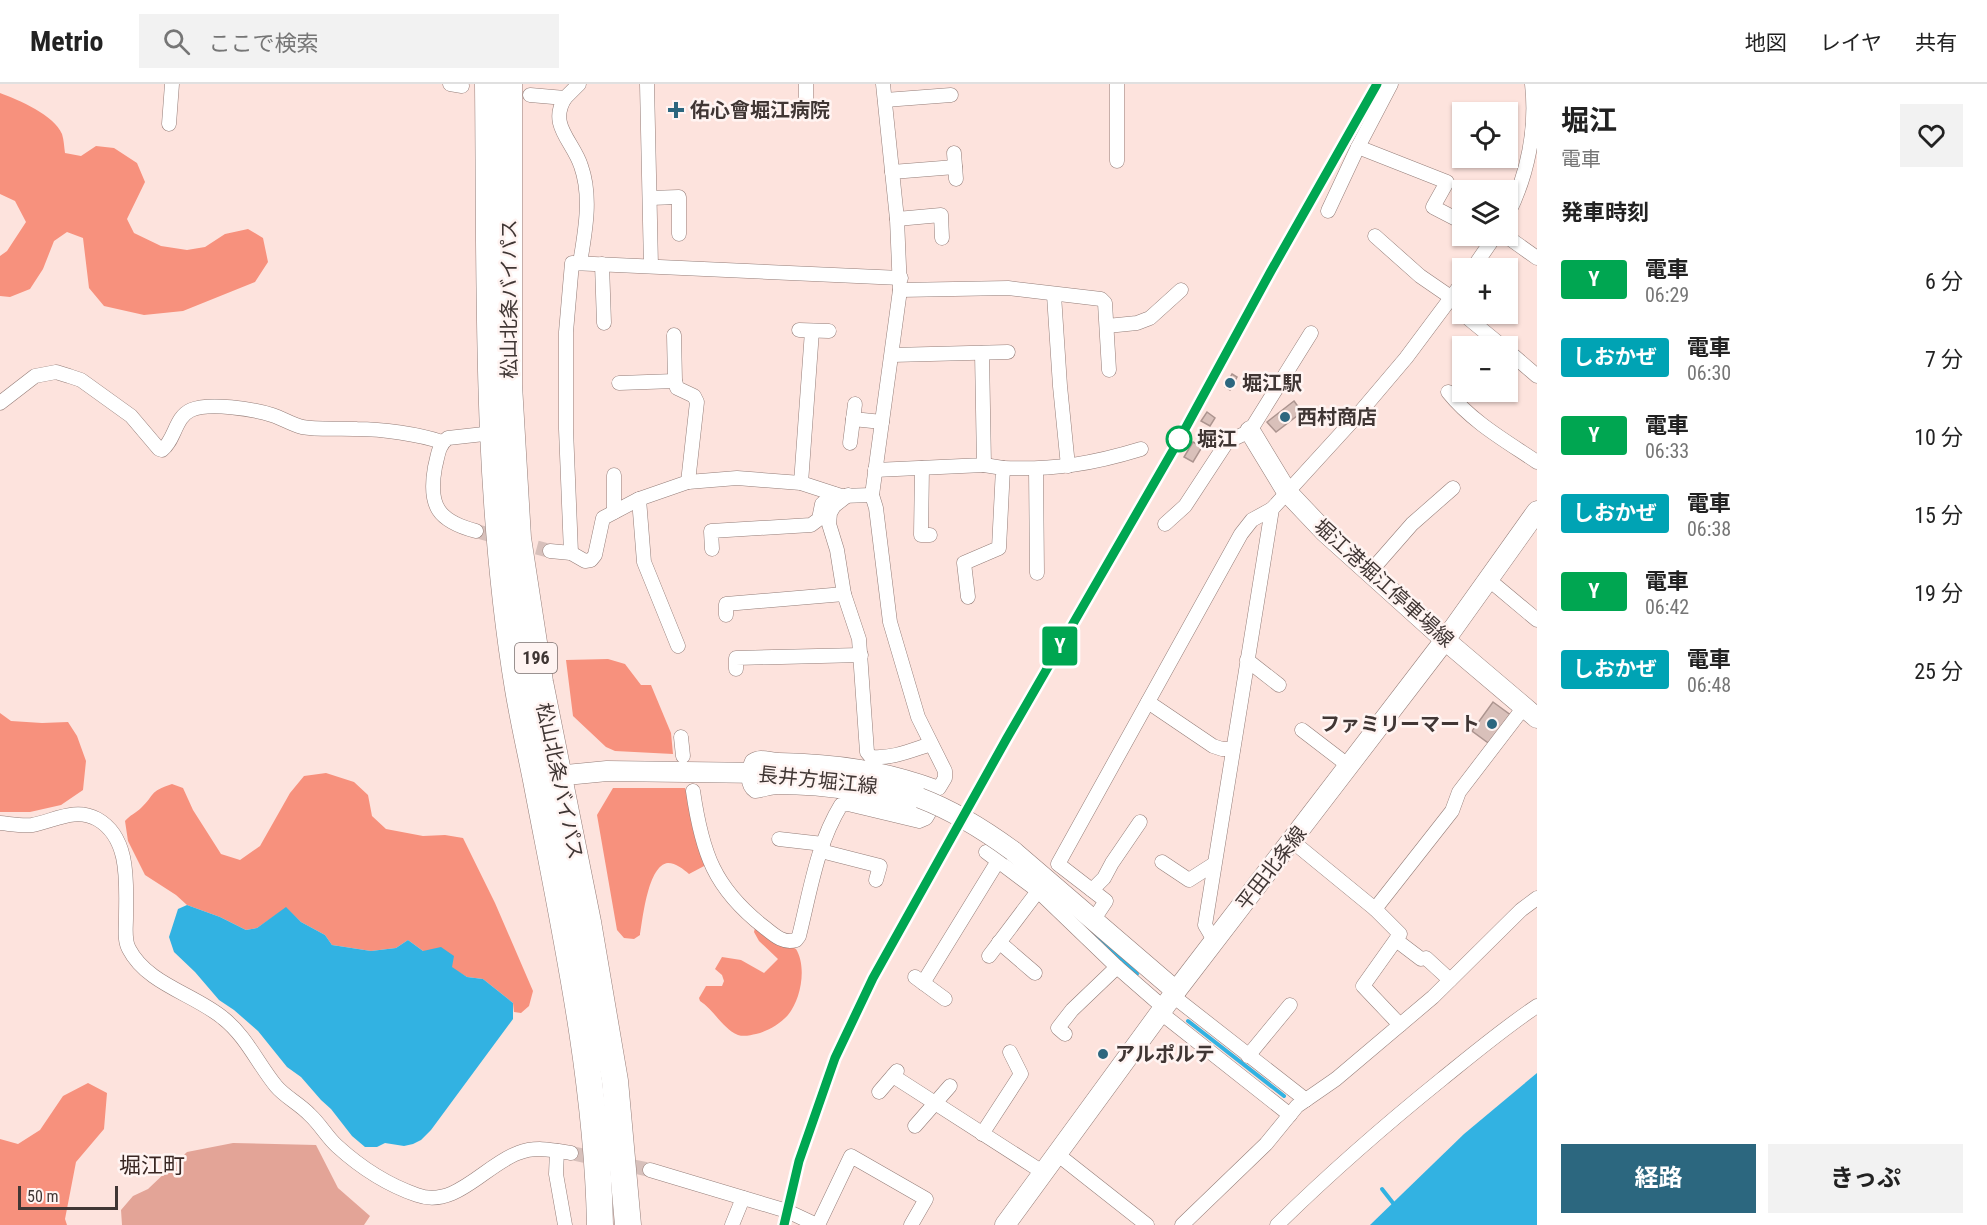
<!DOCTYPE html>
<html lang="ja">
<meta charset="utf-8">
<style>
:root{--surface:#fff;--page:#f2f2f2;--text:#222;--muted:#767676;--line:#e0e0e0;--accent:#2c677f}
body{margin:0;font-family:"Roboto Condensed","Noto Sans JP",sans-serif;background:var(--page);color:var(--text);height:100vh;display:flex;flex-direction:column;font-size:22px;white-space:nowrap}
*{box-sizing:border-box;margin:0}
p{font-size:20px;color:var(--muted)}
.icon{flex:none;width:33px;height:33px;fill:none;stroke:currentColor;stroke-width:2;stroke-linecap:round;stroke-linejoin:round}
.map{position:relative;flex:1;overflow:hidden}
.panel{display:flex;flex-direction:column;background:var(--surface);width:450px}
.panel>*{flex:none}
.badge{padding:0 12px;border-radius:4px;font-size:21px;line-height:39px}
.tools{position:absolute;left:1452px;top:18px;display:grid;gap:12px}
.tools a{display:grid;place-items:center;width:66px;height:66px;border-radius:0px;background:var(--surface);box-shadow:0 2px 4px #0004;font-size:30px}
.scale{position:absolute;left:18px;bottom:15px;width:100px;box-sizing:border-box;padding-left:6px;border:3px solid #403634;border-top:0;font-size:16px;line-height:21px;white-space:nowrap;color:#403634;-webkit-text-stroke:4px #fff4f2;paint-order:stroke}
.map>.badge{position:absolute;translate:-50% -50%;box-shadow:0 0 0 3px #fff}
h2{padding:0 24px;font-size:22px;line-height:54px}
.round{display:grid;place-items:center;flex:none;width:63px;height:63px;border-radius:0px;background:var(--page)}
.overview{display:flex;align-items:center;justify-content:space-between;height:102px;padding:0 24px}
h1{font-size:28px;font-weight:700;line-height:45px}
.primary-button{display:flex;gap:12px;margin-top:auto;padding:12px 24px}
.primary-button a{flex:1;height:69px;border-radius:0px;background:var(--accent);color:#fff;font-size:24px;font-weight:700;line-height:69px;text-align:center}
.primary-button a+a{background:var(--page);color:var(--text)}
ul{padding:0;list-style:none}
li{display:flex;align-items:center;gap:18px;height:78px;padding:0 24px}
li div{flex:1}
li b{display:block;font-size:22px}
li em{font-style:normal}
li .badge{min-width:66px;font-weight:700;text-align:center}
header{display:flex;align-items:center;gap:36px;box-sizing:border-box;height:84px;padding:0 30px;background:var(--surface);border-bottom:2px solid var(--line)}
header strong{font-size:28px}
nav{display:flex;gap:33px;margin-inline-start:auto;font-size:21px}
.search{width:420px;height:54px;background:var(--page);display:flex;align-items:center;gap:15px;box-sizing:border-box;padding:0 21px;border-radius:0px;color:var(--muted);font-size:22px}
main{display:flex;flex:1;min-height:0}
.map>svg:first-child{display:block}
.green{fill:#e3a497}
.forest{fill:#f7917d}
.water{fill:#32b2e2}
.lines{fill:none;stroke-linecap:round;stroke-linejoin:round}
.stream{stroke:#32b2e2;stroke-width:4}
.building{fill:#d9c0ba;stroke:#ac948f;stroke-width:1.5}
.street-tunnel{stroke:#d7c0bb;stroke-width:14;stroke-dasharray:14 7;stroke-linecap:butt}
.street-casing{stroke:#947d78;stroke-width:15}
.secondary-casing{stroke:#947d78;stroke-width:21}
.highway-casing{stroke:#947d78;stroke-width:27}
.street{stroke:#fff;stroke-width:14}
.secondary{stroke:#fff;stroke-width:20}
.highway{stroke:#fff;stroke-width:26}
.rail-casing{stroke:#a3918d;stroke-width:6}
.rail{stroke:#fff4f2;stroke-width:4;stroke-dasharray:11;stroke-linecap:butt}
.secondary-bridge-casing{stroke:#947d78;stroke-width:21;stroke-linecap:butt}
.secondary-bridge{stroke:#fff;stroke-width:20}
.line-casing{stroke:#fff;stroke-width:14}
.line{stroke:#00a651;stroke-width:9}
.poi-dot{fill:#2c677f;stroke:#fff4f2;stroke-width:2}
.stop-dot{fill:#fff;stroke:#00a651;stroke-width:3}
.labels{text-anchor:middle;stroke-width:5;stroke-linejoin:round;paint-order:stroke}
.shield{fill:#fff4f2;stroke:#796f6d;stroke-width:1.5}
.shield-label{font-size:18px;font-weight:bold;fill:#403634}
.poi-label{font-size:20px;font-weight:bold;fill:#403634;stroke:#fff4f2;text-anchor:start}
.street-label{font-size:20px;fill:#403634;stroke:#fff4f2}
.stop-label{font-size:20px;font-weight:bold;fill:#403634;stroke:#fff4f2;text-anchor:start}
.quarter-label{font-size:22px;fill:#3a2723;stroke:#fff4f2}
</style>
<header>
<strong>Metrio</strong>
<div class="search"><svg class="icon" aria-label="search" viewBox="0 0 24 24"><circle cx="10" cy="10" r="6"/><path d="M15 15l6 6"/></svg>ここで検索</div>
<nav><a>地図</a><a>レイヤ</a><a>共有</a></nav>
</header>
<main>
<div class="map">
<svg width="1537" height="1141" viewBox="0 0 1537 1141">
<rect width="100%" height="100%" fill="#fde3dd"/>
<polygon class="green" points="233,1059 316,1061 338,1104 370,1132 364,1141 122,1141 121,1126 133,1112 148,1105 187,1068"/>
<g class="forest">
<path d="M0,9C19,16 54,31 62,50C64,56 64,63 65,69L81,72L96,62L114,64L137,79L145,98L127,135L134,149L161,162L187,166L205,163L225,150L248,145L263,154L268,178L255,198L183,227L144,231L104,222L89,204L83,154L67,148L54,157L43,185L30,205L10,213L0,212V172L7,167L26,138L15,117L0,110Z"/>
<polygon points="608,575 625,580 641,601 651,601 671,649 673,670 615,667 606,663 573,632 566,576"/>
<polygon points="0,629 11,637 42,639 68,638 77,652 86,677 83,706 61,721 30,728 0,728"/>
<path d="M326,689L354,698L368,711L372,732L386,745L423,752L445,751L463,754L495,819L533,907L529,922L521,929L514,928L513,919L483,895L467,893L423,867L408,856L396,864L371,867L332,861L325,851L301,838L286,824L257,844L246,846L220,833L187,821L176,811L145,791L128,757L125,737C130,731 136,729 141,724C156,710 148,708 172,700L183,704L193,726L221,770L240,776L260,762L290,709L304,692Z"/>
<path d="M613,704H685L706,781L689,790C683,785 676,779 668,779C648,781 643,834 640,851L634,855L624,854L617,846L597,731Z"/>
<path d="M755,844L796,865C807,883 801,915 788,931C780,940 768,947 756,950C751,951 744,953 738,951C723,945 714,926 700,917L699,914L706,902H722L724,897L722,891L715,885L722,873L741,876L764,889L778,875L759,857L754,848Z"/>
<polygon points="88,999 107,1009 104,1045 76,1078 65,1135 67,1141 0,1141 0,1055 18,1060 40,1046 63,1012"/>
</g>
<g class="water">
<polygon points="187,821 220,833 246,846 257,844 286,823 301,838 325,851 332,861 371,867 396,864 408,856 423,867 441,863 454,872 452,883 467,893 483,895 513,919 513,935 431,1046 421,1056 413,1060 404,1062 385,1059 377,1063 365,1063 352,1052 331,1025 321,1016 301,993 287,983 258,947 234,926 219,916 195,888 174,868 169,853 178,825"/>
<polygon points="1537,989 1537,1141 1370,1141 1464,1050"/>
</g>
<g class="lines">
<g class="stream">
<polyline points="1092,848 1137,890"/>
<polyline points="1188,937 1284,1012"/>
<polyline points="1382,1105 1393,1119"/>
</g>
</g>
<g class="building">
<polygon points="1232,290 1237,293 1230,306 1225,303"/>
<polygon points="1294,317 1302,328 1276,348 1267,338"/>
<polygon points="1207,328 1215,334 1210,342 1201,337"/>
<polygon points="1193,358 1202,363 1193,378 1184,373"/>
<polygon points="1493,618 1512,632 1491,661 1472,647"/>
</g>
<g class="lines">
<g class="street-tunnel">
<polyline points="476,447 550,467"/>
<polyline points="571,1069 650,1086"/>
</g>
<defs>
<g id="street">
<polyline points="450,0 462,2"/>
<polyline points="647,0 651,182"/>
<polyline points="1391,0 1358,63 1447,98 1433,123 1462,138"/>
<polyline points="530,11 565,14 579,0"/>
<path d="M565,14C548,41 573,57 581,82C592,113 585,148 580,179"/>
<polyline points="885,16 951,11"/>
<polyline points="806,26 806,0"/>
<polyline points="169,40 172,0"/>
<polyline points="954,69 956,95"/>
<polyline points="1117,77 1117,0"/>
<polyline points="892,88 955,83"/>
<polyline points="650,114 679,113 679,150"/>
<polyline points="1328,127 1358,63"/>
<path d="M1508,130C1528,90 1537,44 1532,0"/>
<polyline points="897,135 941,131 942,154"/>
<polyline points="1375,152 1420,192 1452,214"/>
<polyline points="1506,152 1537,174"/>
<polyline points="602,180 604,239"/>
<polyline points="1473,184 1495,152"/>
<polyline points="900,206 1008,204 1101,215 1105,219 1109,286"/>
<polyline points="1054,211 1060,302 1068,382"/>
<polyline points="1463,230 1502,262"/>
<polyline points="1107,242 1137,239 1150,234 1181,206"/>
<polyline points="799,246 829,247"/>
<polyline points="674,251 675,297 677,304 694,312 697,318 688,398"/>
<polyline points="1508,267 1537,292"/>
<polyline points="892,271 1008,268"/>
<polyline points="619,299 675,297"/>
<path d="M1448,308C1472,338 1506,357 1537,378"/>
<path d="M0,319L35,292L56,288L69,292L81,296L131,332L159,365L162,366C175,356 175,333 191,326C209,318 253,325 272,331C282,334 291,340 302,343C319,346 339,344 357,345C382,345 418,350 442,358"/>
<polyline points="853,335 882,338"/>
<polyline points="850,359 855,320"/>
<polyline points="922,384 921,451 930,451"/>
<path d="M1003,384C1054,386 1092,380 1141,365"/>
<polyline points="1036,385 1037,489"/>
<polyline points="875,386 984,381 982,269"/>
<polyline points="801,399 812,247"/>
<path d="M848,411L834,422L830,429L829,440L837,466L844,510L859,555L867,668L871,673C892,675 912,666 931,660"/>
<polyline points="639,415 644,478 678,562"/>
<polyline points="614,428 614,391"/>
<polyline points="1165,440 1185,422 1227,358 1250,347 1311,249"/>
<path d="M476,447C438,437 428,422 435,383C438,372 438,361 448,354L493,349"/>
<polyline points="712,465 711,447 811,441 819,435 822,420 834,410"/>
<polyline points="550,467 571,469 585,477 591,476 595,471 603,434 639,415 688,398 737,394 801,399 841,412 872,411"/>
<polyline points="571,469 566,345 566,248 572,179 901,194"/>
<polyline points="1370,488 1412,440 1453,404"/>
<polyline points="1488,495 1537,536"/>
<polyline points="968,513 964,479 999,464 1003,384 984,381"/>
<polyline points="726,531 726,520 844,510"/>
<polyline points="1247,576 1279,601"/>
<polyline points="736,585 736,574 861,571"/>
<polyline points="1148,618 1213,662 1222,665 1233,665"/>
<polyline points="1302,646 1349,682"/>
<polyline points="681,653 683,672"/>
<path d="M693,707C702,769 714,804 764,843C774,851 783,860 796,856L799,852C810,808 817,760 841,721L848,720L919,737L926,734L929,729C880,712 831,703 778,703C771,703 763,706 755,707C746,701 748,686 752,677C761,671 769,676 779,676C836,677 885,684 939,704L945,694V687L918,633L890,538L876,424L872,411L900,206L897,135L883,0"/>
<path d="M0,739C11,740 21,742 32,741C54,737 75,723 97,735C131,754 126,801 126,834C126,844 124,856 129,865C147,900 194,910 223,934C246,952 258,980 276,1002C285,1013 300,1020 310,1031C320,1040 327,1053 337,1062C360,1083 388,1101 417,1111C455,1125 485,1081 518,1069C536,1062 553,1066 571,1069"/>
<polyline points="779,755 823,760"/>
<polyline points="1292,757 1375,825 1400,850 1363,902 1400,941"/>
<polyline points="821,767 880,782 876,796"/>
<polyline points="986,768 1038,807 1117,883 1164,924"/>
<polyline points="1162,778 1189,796 1214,780"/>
<polyline points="1092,806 1104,794 1112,779 1140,738"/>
<polyline points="1375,825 1452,727 1459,708 1524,623"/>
<polyline points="1094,835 1106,817 1058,780 1241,450 1252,436 1272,425"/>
<polyline points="1396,856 1421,875 1426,874 1450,896"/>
<polyline points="999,858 1035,889"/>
<polyline points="1215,858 1205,841 1272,425 1356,333 1406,274 1462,199"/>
<polyline points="989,872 1038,807"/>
<polyline points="915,893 945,915"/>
<polyline points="923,899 998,777"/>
<polyline points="1173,912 1306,1016"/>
<polyline points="1161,929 1290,1031"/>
<polyline points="1065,950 1058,944 1072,926 1117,883"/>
<polyline points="1248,972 1290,921"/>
<polyline points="893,992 1044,1089"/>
<polyline points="879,1008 897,987"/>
<polyline points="915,1042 950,1002"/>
<polyline points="982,1050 1021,990 1010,968"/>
<polyline points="557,1067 556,1090 565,1141"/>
<polyline points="1057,1070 1147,1141"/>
<polyline points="650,1086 787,1127 817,1141"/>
<polyline points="732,1141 743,1114"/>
<polyline points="818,1141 851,1072 926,1115 911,1141"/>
<polyline points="1182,1141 1266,1060 1297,1022 1336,995 1433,913 1521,826 1537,814"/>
<path d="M1277,1141C1330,1089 1385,1041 1442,995C1473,970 1504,944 1537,922"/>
</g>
<g id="secondary">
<polyline points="1250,347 1287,408 1325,448 1445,556 1537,634"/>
<polyline points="545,693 607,687 766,689 849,696 878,701 920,714"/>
<polyline points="1013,767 1176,907"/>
<polyline points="1005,1141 1176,907 1445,556 1537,427"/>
</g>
<g id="highway">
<path d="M488,0C490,202 485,405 518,605C523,635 530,666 536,696C564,843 597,991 600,1141"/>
<polyline points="509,0 509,301 518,454 540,598 588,838 615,997 628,1141"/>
</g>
</defs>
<use href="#street" class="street-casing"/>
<use href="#secondary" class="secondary-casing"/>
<use href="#highway" class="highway-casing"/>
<use href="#street" class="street"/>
<use href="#secondary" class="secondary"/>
<use href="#highway" class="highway"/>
<defs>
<polyline id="rail" points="784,1141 799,1077 835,974 873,894 1007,654 1179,356 1271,187 1377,0"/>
</defs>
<use href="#rail" class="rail-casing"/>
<use href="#rail" class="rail"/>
<defs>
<path id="secondary-bridge" d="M920,714C954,727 983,745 1013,767"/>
</defs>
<use href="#secondary-bridge" class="secondary-bridge-casing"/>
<use href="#secondary-bridge" class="secondary-bridge"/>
</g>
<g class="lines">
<defs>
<polyline id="line" points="784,1141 799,1077 835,974 873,894 1007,654 1179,356 1271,187 1377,0"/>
</defs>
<use href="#line" class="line-casing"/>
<use href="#line" class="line"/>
</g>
<g class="poi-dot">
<path d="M673 17h6v6h6v6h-6v6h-6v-6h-6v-6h6z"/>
<circle cx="1230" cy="299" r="6"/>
<circle cx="1285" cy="333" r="6"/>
<circle cx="1492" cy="640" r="6"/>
<circle cx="1103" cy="970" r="6"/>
</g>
<circle class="stop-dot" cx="1179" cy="355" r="12"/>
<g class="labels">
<rect class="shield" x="515" y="559" width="42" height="30" rx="4.5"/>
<g class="shield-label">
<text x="536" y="580">196</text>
</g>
<g class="poi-label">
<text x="690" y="33">佑心會堀江病院</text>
<text x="1242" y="306">堀江駅</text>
<text x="1297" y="340">西村商店</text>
<text x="1480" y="647" text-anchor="end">ファミリーマート</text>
<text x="1115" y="977">アルポルテ</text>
</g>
<g class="street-label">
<text transform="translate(509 215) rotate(-90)" y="7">松山北条バイパス</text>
<text transform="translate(1384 499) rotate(42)" y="7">堀江港堀江停車場線</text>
<text transform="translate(818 696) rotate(6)" y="7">長井方堀江線</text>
<text transform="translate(560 697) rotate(78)" y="7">松山北条バイパス</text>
<text transform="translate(1271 784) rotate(-52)" y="7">平田北条線</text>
</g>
<g class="stop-label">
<text x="1197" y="362">堀江</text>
</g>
<g class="quarter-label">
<text x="152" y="1089">堀江町</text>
</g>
</g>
</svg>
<div class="tools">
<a><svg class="icon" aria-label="locate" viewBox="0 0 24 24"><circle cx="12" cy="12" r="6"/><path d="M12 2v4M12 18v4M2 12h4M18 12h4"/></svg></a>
<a><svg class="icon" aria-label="layers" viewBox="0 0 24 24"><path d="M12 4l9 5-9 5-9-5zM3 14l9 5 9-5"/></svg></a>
<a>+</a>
<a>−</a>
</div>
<div class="scale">50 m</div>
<b class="badge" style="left:1060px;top:562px;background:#00a651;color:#fff">Y</b>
</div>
<section class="panel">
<div class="overview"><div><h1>堀江</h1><p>電車</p></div><a class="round"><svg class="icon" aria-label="heart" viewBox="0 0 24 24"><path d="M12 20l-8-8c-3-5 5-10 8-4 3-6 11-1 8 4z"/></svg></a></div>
<h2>発車時刻</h2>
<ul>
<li><span class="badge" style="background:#00a651;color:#fff">Y</span><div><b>電車</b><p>06:29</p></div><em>6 分</em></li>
<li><span class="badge" style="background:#00a3b4;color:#fff">しおかぜ</span><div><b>電車</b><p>06:30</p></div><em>7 分</em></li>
<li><span class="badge" style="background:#00a651;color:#fff">Y</span><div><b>電車</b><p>06:33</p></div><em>10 分</em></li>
<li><span class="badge" style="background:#00a3b4;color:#fff">しおかぜ</span><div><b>電車</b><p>06:38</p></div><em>15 分</em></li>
<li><span class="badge" style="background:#00a651;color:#fff">Y</span><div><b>電車</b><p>06:42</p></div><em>19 分</em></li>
<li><span class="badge" style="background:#00a3b4;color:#fff">しおかぜ</span><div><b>電車</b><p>06:48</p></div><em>25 分</em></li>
</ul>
<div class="primary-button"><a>経路</a><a>きっぷ</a></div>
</section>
</main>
